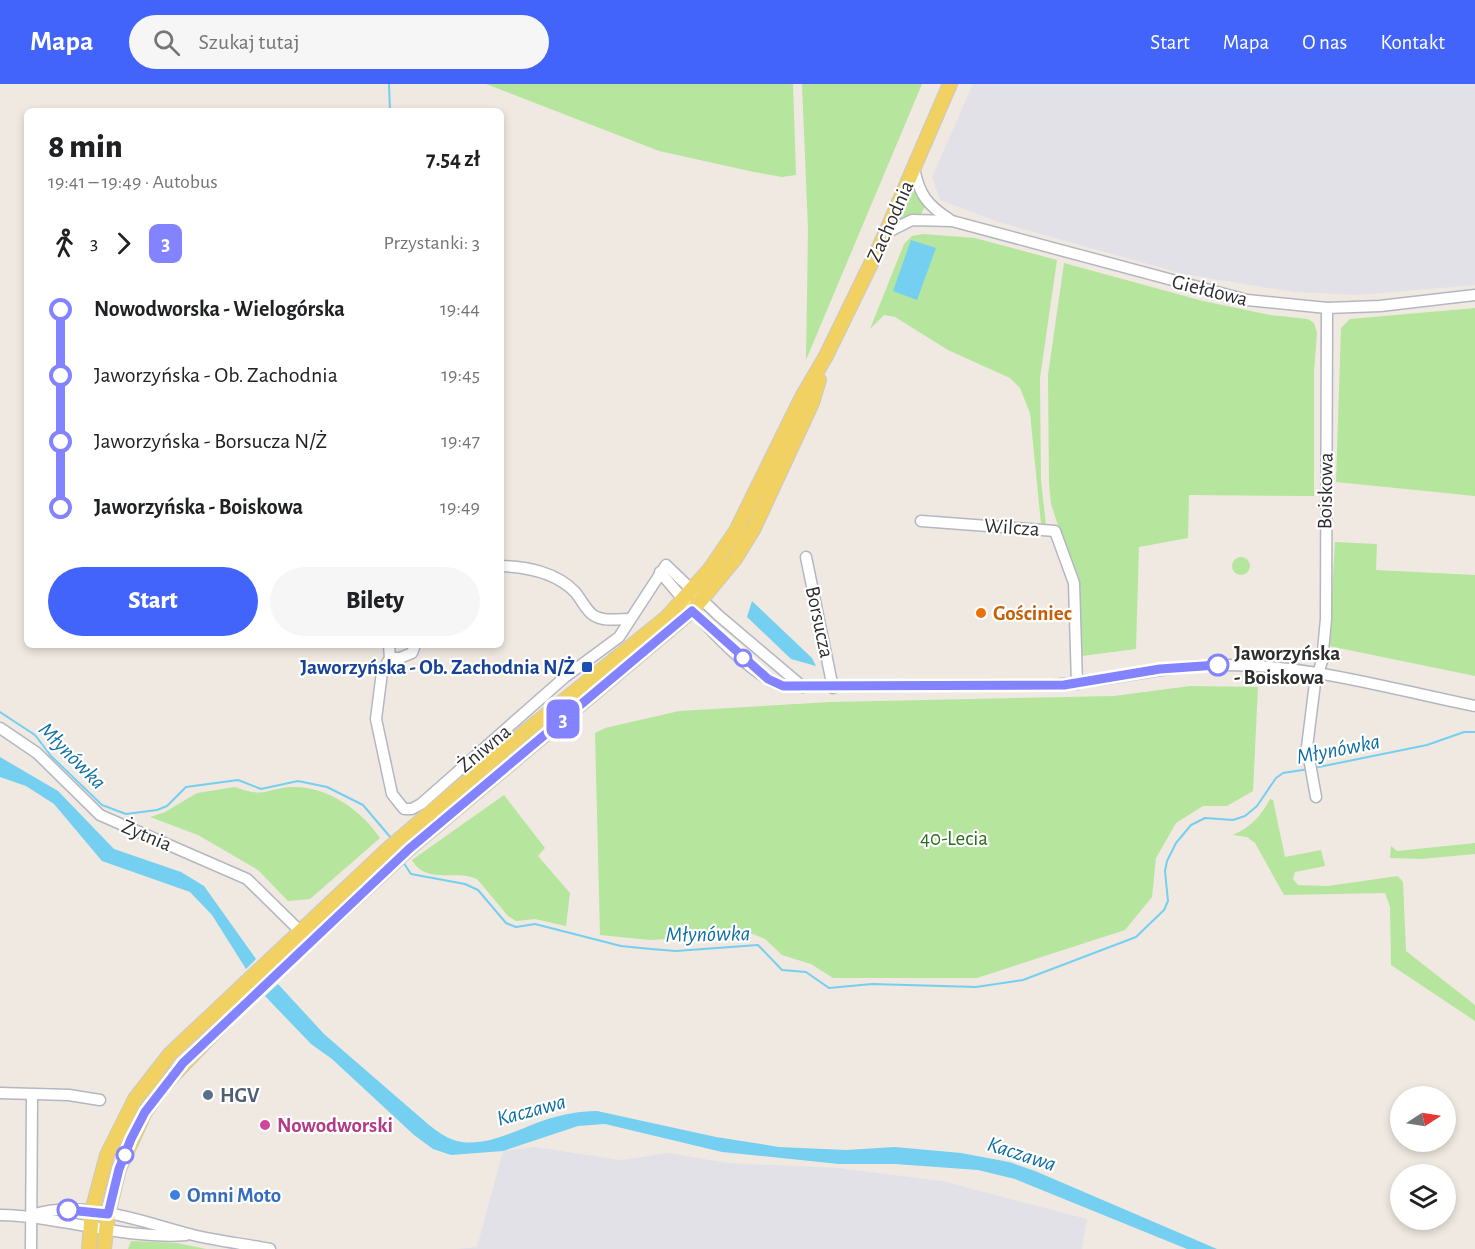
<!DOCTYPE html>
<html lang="pl">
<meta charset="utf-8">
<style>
:root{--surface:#fff;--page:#f6f6f6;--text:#202124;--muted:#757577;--accent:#4264fb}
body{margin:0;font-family:"Alegreya Sans",sans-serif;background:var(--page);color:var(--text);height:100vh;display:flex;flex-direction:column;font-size:22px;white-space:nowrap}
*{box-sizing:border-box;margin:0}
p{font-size:20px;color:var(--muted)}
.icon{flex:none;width:33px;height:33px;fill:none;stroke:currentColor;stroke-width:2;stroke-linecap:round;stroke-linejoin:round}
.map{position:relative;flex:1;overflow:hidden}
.side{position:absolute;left:24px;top:24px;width:480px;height:540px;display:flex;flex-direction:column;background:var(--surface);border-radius:9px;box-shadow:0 3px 9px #0003}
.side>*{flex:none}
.badge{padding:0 12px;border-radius:9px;font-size:21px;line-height:39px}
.needle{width:39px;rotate:78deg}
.buttons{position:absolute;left:1390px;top:1002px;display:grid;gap:12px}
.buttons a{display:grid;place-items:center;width:66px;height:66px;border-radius:50%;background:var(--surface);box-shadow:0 3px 9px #0003;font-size:30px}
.map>.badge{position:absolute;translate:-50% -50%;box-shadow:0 0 0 3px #fff}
.legs{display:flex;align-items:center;gap:9px;height:66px;padding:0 24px;font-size:20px}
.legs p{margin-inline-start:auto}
.headline{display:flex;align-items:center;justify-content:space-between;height:102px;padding:0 24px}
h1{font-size:33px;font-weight:800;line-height:45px}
.action{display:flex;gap:12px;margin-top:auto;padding:12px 24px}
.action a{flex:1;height:69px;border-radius:36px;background:var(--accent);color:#fff;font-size:24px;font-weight:800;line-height:69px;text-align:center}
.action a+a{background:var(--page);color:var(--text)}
ul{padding:0 24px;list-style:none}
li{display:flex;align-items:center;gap:21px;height:66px;font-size:22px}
li i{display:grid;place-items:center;width:9px;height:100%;margin:0 8px;background:currentColor}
li i::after{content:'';width:15px;height:15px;margin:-8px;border:4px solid;border-radius:50%;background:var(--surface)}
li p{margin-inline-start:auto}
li:first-child i{background:linear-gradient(#0000 50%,currentColor 0)}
li:last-child i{background:linear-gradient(currentColor 50%,#0000 0)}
header{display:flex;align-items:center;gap:36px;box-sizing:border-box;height:84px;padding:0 30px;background:var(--accent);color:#fff}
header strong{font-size:28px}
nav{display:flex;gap:33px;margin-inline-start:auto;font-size:21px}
.search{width:420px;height:54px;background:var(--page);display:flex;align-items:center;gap:15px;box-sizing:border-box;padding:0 21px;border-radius:33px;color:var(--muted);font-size:22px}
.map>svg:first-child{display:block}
.industrial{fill:#e3e1e8}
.green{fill:#b6e59e}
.water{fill:#75cff0}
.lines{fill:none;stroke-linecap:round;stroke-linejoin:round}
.stream{stroke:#75cff0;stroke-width:2}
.minor-casing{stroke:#b4b7c1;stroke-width:13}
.major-casing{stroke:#c9c9c9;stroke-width:16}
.minor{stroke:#fff;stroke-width:10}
.major{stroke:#f2d163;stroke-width:14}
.line-1-casing{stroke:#fff;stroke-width:14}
.line-1{stroke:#8383ff;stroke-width:9}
.food-dot{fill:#e8710a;stroke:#fff;stroke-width:2}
.stop-1-dot{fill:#fff;stroke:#8383ff;stroke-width:3}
.transit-dot{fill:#1a4fb4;stroke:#fff;stroke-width:2}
.service-dot{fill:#5c6f8a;stroke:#fff;stroke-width:2}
.hotel-dot{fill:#d1479c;stroke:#fff;stroke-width:2}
.shop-dot{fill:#3f7fe0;stroke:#fff;stroke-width:2}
.labels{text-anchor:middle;stroke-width:4.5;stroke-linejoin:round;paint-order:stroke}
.street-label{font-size:21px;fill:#2e2e2e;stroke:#fff}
.food-label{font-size:21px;font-weight:bold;fill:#c56008;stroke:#fff;text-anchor:start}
.stop-label{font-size:21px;font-weight:bold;fill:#2e2e2e;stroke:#fff;text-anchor:start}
.transit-label{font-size:21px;font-weight:bold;fill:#164399;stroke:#fff;text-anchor:end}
.park-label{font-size:21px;fill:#2c6e1b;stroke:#fff}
.service-label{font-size:21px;font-weight:bold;fill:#4e5e75;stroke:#fff;text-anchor:start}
.hotel-label{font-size:21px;font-weight:bold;fill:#b23c85;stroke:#fff;text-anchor:start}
.shop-label{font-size:21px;font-weight:bold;fill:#366cbe;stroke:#fff;text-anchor:start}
.water-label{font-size:22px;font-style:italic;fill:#0d6fa3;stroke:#fff}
</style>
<header>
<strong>Mapa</strong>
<div class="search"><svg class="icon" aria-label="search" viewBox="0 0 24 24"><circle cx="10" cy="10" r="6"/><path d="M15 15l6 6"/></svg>Szukaj tutaj</div>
<nav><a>Start</a><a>Mapa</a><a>O nas</a><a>Kontakt</a></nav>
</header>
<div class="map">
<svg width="1475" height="1165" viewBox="0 0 1475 1165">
<rect width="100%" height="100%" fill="#efe9e1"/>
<g class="industrial">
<polygon points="973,0 1475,0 1475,201 1358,211 1294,208 1184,190 998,138 940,116 932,93"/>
<polygon points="535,1063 620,1076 669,1069 727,1079 839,1084 942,1097 1087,1135 1082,1165 455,1165 477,1163 503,1067"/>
</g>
<g class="green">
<polygon points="486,0 793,0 796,91 782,93 754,88 659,67"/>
<polygon points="802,0 922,0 806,276 808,145"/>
<polygon points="913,99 916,110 925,122 920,133 895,140"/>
<polygon points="923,150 975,154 1057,176 1040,294 1041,397 1046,441 1041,440 1030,329 1020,304 1010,294 948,266 895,233 884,231 870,245 904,160 912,152"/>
<polygon points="1064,179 1203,217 1270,231 1308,235 1314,239 1317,249 1314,288 1314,412 1189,411 1188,454 1139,463 1136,565 1082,572 1076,496 1051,420 1049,400 1048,291"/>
<polygon points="1475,224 1475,412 1336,398 1341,244 1350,235"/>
<polygon points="1335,458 1377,460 1376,486 1475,491 1475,592 1329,562"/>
<circle cx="1241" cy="482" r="9"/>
<polygon points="1190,602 1258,603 1253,707 1227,722 1203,722 1176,739 1156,774 1152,813 1125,846 977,894 833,894 811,880 782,871 765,855 753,850 650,856 600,851 595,649 605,644 679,627 831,618 1114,612"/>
<path d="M235,703C266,714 262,706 290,703C325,701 361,725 380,754L310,815L288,817L258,786L198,751L150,733L165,728L197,709Z"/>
<path d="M504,711L545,764L538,772L570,809L566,842L535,835L516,837L508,832L477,795C456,785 426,801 412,776Z"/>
<path d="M1270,715L1273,716L1285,773L1321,766L1325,782L1295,788L1293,795L1298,801L1328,802L1398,792L1403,798L1406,867L1475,921V937L1391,881L1390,823L1385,809L1284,811L1255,759L1247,753L1233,751C1251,743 1261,732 1270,715Z"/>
<polygon points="1475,759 1475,770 1421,775 1390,774 1391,762 1397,767"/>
<polygon points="131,1157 177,1159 206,1165 128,1165"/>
</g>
<g class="water">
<polygon points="911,156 936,164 917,216 893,207"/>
<polygon points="752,517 812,574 816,582 791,575 747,533"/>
<polygon points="0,673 58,707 114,765 181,788 204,802 256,875 246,885 212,831 190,808 102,777 54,720 26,702 0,693"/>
<path d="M278,900L324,950L429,1041C438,1048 446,1054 457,1057C485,1064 516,1046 542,1037C559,1031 579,1027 597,1027L716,1053L779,1063L846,1066L895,1063L961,1069L1009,1078L1035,1087L1217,1165H1187L1015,1095L978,1086L895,1080H839L722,1068L605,1040L578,1042L503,1067L451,1071L433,1065L414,1051L332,975L311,960L265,912Z"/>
</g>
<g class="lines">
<g class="stream">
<polyline points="389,0 390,27"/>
<polyline points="0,628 35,651 51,672 102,721 126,730 157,726 167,722 186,703 238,696 261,705 298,697 327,703 363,721 391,754"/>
<polyline points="1314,684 1427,661 1464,648 1475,648"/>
<polyline points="403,778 411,790 465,800 478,806 506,839 516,843 535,840 621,862 651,865 676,867 758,861 782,886 806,888 829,904 872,900 976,903 1023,896 1136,853 1164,826 1168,817 1165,787 1167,777 1176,759 1191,741 1205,734 1233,736 1245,732 1257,722 1276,694 1283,689 1309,685"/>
</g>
<defs>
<g id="minor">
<path d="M914,84C919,110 927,121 949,135"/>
<polyline points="886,149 912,136 952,137 1247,216 1327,224 1380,222 1475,211"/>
<polyline points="921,437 1055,447 1074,499 1077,600"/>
<polyline points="806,473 833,604"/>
<path d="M501,482C528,483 556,488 575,508C581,515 586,526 593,531C603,538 619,535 630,535"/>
<path d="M660,488C686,519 745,590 783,602L1051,601C1107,598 1161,582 1218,581C1305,579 1390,605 1475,622"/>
<polyline points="389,561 390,574 382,588 376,635 392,710 404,725 412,725 421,720 565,593 619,553 666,481 718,531 803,603"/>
<polyline points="390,574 400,574 412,569 415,561"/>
<polyline points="0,644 37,669 100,731 247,795 300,847"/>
<polyline points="1316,713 1307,663 1315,599 1322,577 1326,535 1327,224"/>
<polyline points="0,1009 69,1011 100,1016"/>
<path d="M0,1131C62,1132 124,1156 186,1151"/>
<path d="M31,1131C85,1114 141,1138 193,1151C218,1157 244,1160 270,1165"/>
<polyline points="31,1165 32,1012"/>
</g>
<g id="major">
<polyline points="89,1165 92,1127 107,1071 135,1015 170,970 389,764 525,648 666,534 710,485 736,447 802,313 826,272 883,155 950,0"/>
<polyline points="104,1165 108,1130 119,1085 145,1028 163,1002 236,926 409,765 692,527 735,475 754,444 812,319 819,296"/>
</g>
</defs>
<use href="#minor" class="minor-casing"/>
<use href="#major" class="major-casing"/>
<use href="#minor" class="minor"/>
<use href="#major" class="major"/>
</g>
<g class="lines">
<defs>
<polyline id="line-1" points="68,1126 108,1130 119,1085 131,1055 145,1028 183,979 409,765 692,527 768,595 783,602 1064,601 1160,585 1218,581"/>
</defs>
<use href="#line-1" class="line-1-casing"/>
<use href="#line-1" class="line-1"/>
</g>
<circle class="food-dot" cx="981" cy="529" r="6"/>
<g class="stop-1-dot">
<circle cx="743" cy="574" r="8"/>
<circle cx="1218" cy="581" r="10"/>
<circle cx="125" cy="1071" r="8"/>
<circle cx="68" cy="1126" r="10"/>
</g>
<rect class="transit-dot" x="581" y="577" width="12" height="12" rx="3"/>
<circle class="service-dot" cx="208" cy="1011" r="6"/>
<circle class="hotel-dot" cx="265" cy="1041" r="6"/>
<circle class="shop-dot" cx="175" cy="1111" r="6"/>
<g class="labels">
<g class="street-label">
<text transform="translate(890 137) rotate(-66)" y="7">Zachodnia</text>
<text transform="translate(1210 206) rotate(14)" y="7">Giełdowa</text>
<text transform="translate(1325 407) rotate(-89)" y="7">Boiskowa</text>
<text transform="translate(1012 443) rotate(4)" y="7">Wilcza</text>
<text transform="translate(820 538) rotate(78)" y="7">Borsucza</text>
<text transform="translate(484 664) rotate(-40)" y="7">Żniwna</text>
<text transform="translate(147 751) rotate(23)" y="7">Żytnia</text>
</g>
<g class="food-label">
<text x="993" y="536">Gościniec</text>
</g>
<g class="stop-label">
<text x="1234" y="576">Jaworzyńska<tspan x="1234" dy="24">- Boiskowa</tspan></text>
</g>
<g class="transit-label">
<text x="575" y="590">Jaworzyńska - Ob. Zachodnia N/Ż</text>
</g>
<g class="park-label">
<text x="954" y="761">40-Lecia</text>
</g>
<g class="service-label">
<text x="220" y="1018">HGV</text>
</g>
<g class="hotel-label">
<text x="277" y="1048">Nowodworski</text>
</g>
<g class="shop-label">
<text x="187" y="1118">Omni Moto</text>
</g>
<g class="water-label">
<text transform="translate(1338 664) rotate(-11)" y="8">Młynówka</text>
<text transform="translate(73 671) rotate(45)" y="8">Młynówka</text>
<text transform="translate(708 849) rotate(-1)" y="8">Młynówka</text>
<text transform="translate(531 1025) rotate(-15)" y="8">Kaczawa</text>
<text transform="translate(1022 1069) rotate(18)" y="8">Kaczawa</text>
</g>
</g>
</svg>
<div class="buttons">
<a><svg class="needle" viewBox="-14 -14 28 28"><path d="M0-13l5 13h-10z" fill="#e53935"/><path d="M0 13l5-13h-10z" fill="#757577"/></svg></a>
<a><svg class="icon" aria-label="layers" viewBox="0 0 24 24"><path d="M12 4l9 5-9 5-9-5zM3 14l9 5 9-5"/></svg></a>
</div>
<b class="badge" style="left:563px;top:635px;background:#8383ff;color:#fff">3</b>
<section class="side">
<div class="headline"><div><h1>8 min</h1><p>19:41 – 19:49 · Autobus</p></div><b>7.54 zł</b></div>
<div class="legs"><svg class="icon" aria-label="walk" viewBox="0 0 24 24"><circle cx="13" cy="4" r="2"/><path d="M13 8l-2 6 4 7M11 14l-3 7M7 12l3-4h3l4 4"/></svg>3<svg class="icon" aria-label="forward" viewBox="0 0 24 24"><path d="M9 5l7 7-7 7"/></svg><b class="badge" style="background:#8383ff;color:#fff">3</b><p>Przystanki: 3</p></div>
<ul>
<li><i style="color:#8383ff"></i><b>Nowodworska - Wielogórska</b><p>19:44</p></li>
<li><i style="color:#8383ff"></i><span>Jaworzyńska - Ob. Zachodnia</span><p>19:45</p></li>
<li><i style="color:#8383ff"></i><span>Jaworzyńska - Borsucza N/Ż</span><p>19:47</p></li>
<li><i style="color:#8383ff"></i><b>Jaworzyńska - Boiskowa</b><p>19:49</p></li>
</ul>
<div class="action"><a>Start</a><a>Bilety</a></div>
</section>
</div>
